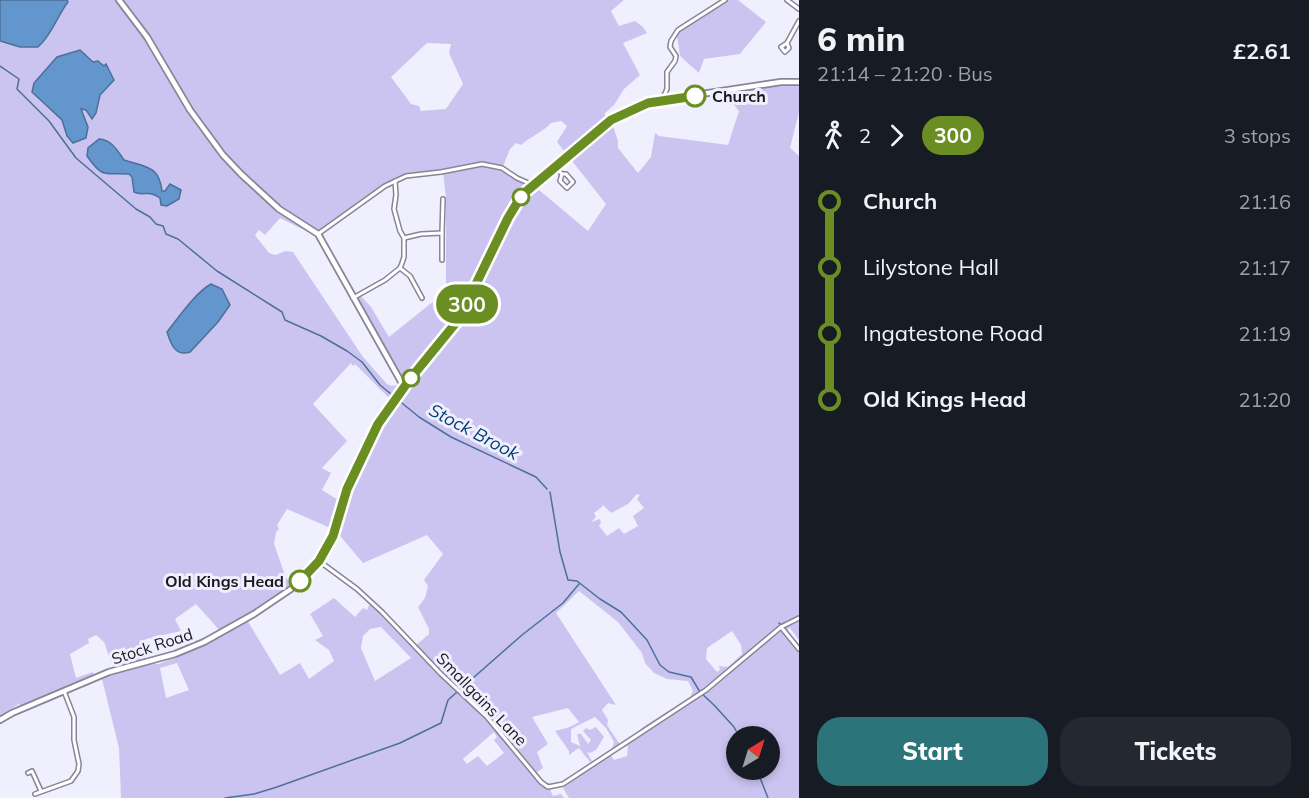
<!DOCTYPE html>
<meta charset="utf-8">
<style>
:root{--surface:#171b24;--page:#242831;--text:#f1f3f6;--muted:#9ea1a6;--accent:#2a747a}
body{margin:0;font-family:Mulish,sans-serif;background:var(--page);color:var(--text);height:100vh;display:flex;flex-direction:column;font-size:22px;white-space:nowrap}
*{box-sizing:border-box;margin:0}
p{font-size:20px;color:var(--muted)}
.icon{flex:none;width:33px;height:33px;fill:none;stroke:currentColor;stroke-width:2;stroke-linecap:round;stroke-linejoin:round}
.map{position:relative;flex:1;overflow:hidden}
.panel{display:flex;flex-direction:column;background:var(--surface);width:510px}
.panel>*{flex:none}
.badge{padding:0 12px;border-radius:20px;font-size:21px;line-height:39px}
.needle{width:39px;rotate:38deg}
.tools{position:absolute;left:726px;top:726px;display:grid;gap:12px}
.tools a{display:grid;place-items:center;width:54px;height:54px;border-radius:50%;background:var(--surface);box-shadow:0 3px 9px #0003;font-size:30px}
.map>.badge{position:absolute;translate:-50% -50%;box-shadow:0 0 0 3px #fff}
.legs{display:flex;align-items:center;gap:9px;height:66px;padding:0 18px;font-size:20px}
.legs p{margin-inline-start:auto}
.overview{display:flex;align-items:center;justify-content:space-between;height:102px;padding:0 18px}
h1{font-size:33px;font-weight:800;line-height:45px}
.primary-button{display:flex;gap:12px;margin-top:auto;padding:12px 18px}
.primary-button a{flex:1;height:69px;border-radius:24px;background:var(--accent);color:#fff;font-size:24px;font-weight:800;line-height:69px;text-align:center}
.primary-button a+a{background:var(--page);color:var(--text)}
ul{padding:0 18px;list-style:none}
li{display:flex;align-items:center;gap:21px;height:66px;font-size:22px}
li i{display:grid;place-items:center;width:9px;height:100%;margin:0 8px;background:currentColor}
li i::after{content:'';width:15px;height:15px;margin:-8px;border:4px solid;border-radius:50%;background:var(--surface)}
li p{margin-inline-start:auto}
li:first-child i{background:linear-gradient(#0000 50%,currentColor 0)}
li:last-child i{background:linear-gradient(currentColor 50%,#0000 0)}
main{display:flex;flex:1;min-height:0}
.map>svg:first-child{display:block}
.green{fill:#cbc4f1;fill-rule:evenodd}
.water{fill:#6296cc;stroke:#4c7098;stroke-width:1.5}
.lines{fill:none;stroke-linecap:round;stroke-linejoin:round}
.stream{stroke:#4c7098;stroke-width:1.5}
.street-casing{stroke:#888596;stroke-width:6}
.secondary-casing{stroke:#888596;stroke-width:8}
.street{stroke:#fff;stroke-width:3}
.secondary{stroke:#fff;stroke-width:4.5}
.line-1-casing{stroke:#fff;stroke-width:14}
.line-1{stroke:#6b8e23;stroke-width:9}
.stop-1-dot{fill:#fff;stroke:#6b8e23;stroke-width:3}
.labels{text-anchor:middle;stroke-width:6;stroke-linejoin:round;paint-order:stroke}
.stop-label{font-size:16px;font-weight:bold;fill:#19181e;stroke:#f0effe;text-anchor:start}
.street-label{font-size:16px;fill:#19181e;stroke:#f0effe}
.water-label{font-size:18px;font-style:italic;fill:#043f72;stroke:#f0effe}
</style>
<main>
<div class="map">
<svg width="799" height="798" viewBox="0 0 799 798">
<rect width="100%" height="100%" fill="#f0effe"/>
<g class="green">
<path d="M67,0H624L611,11L619,26L635,21L643,27L647,33L623,43L640,75L624,89L614,105L604,114L611,120L618,141V148L638,173L651,157L655,133L659,136L728,145L739,111L731,101L729,93L735,89L799,82V112L790,148L799,156V640L789,627L787,634L799,649V798H569L563,788L610,754L614,760L627,756L628,747L626,743L638,735V732L643,727L690,697L693,691L688,681L667,679L654,673L645,663L642,653L618,622L579,591L556,613L616,705L608,703L602,710L608,720L607,725L621,746L594,762L612,750L614,742L606,728L595,717L571,729V742L580,746L577,734H581L588,744L591,740L583,731L586,728L590,730L596,727L604,737L596,750L590,753L587,752L592,761L590,762L579,748L569,755V751L555,731L570,727L579,722L568,708L532,717L548,744L537,752L543,768L537,772C542,785 554,787 565,780L566,782L549,787L553,796L561,794L564,798H121L119,748L102,679L109,672L114,670L104,642L96,635L88,639L89,643L70,654L76,678L93,672L94,679L23,709L19,704L0,715V41L20,47L53,27L62,8L67,2ZM427,43L451,44L449,53L463,84L446,109L421,111L419,106L411,104L391,77ZM57,57L101,62L114,80L100,95L96,113L92,118L86,110L81,108L80,111C87,121 88,126 85,139L67,136L62,120L39,100L44,74ZM561,121L567,126L557,142L606,204L588,231L539,190L538,191L532,186L533,185L502,169L510,149L516,143L521,145C530,137 544,131 551,123ZM443,172L446,198V295L430,304L389,337L371,307L359,294L353,298L404,387L410,380L413,383L403,394L400,393L402,390L399,385L392,386L387,384L363,357L293,252L286,251L275,255L269,253L255,235L259,230L265,235L280,218L306,231L318,234L395,181L406,176ZM191,303L230,305L173,348L167,332ZM351,363L353,366L355,364L392,401L347,489L343,503L322,490L331,473L322,468L347,441L313,404ZM637,494L640,495L637,499L644,508L633,516L638,526L624,534L619,528L607,536L599,526L601,522L600,519L591,522L596,517L594,513L603,506L601,503L611,513L628,504ZM287,509L335,530L363,563L427,535L443,554L424,580L428,586L425,598L418,607L429,629V634L414,647L371,601L367,610L363,608L355,617L334,598L310,614L323,636L315,640L329,650L334,661L309,679L300,663L280,675L247,620L291,589L293,584L286,578L274,544L276,532L279,529L277,525ZM196,604L221,632L206,645L159,664H155V659L147,661L140,645L146,639L181,631L175,619ZM381,627L411,658L375,681L361,648L363,636L370,629ZM732,631L741,645L742,654L728,667L719,666L720,670L717,672L706,659L707,648ZM177,663L189,690L166,698L160,668ZM494,732L497,737L494,740L504,753L487,766L478,756L467,764L463,759L464,758ZM736,736H770V770H736Z"/>
<polygon points="722,0 738,0 766,22 740,54 704,59 699,73 680,56 676,29"/>
</g>
<g class="water">
<path d="M0,0H67L68,2C57,16 52,35 38,47H20L0,41Z"/>
<polygon points="80,50 93,62 98,61 104,66 106,64 114,80 100,95 96,113 92,119 86,110 81,109 88,127 86,138 73,143 67,136 62,120 32,92 34,83 57,57"/>
<path d="M99,139C112,140 117,150 124,160C145,167 159,165 162,191H165L170,184L181,190L179,199L167,206L161,205L160,198C147,189 144,197 134,192L132,177L129,174C104,172 104,180 87,156L88,148Z"/>
<path d="M211,284L222,289L230,305L218,322L190,352C175,357 171,344 167,332C178,318 196,292 211,284Z"/>
</g>
<g class="lines">
<g class="stream">
<polyline points="0,66 19,79 17,89 49,121 76,158 136,209 150,217 156,224 163,226 166,234 178,239 217,271 282,312 285,320 321,336 347,351 362,362 380,385 419,417 451,437 536,477 547,489"/>
<polyline points="550,492 560,552 568,580 577,581 600,599 621,612 647,640 660,665 669,672 691,677 700,692 714,705 734,727 739,736"/>
<polyline points="779,623 785,629"/>
<polyline points="757,770 768,798"/>
<polyline points="225,798 254,794 277,787 400,743 441,723 448,700 522,635 563,603 579,584"/>
</g>
<defs>
<g id="street">
<polyline points="787,0 799,9"/>
<polyline points="787,43 781,47 785,52 789,48 787,43 799,21"/>
<polyline points="662,100 667,89 667,72 675,61 676,56 670,47 671,41 678,30 725,0"/>
<polyline points="556,168 562,174 566,174 573,182 567,188 560,181 562,174"/>
<polyline points="442,233 443,199"/>
<polyline points="318,234 385,186 406,176 441,172 482,164 502,168 517,178 533,185"/>
<polyline points="404,238 421,234 442,233 442,260"/>
<polyline points="400,268 410,276 422,298"/>
<polyline points="353,298 385,280 400,268 402,263 404,257 404,238 400,231 394,209 396,195 395,181"/>
<polyline points="319,561 357,589 382,612 441,674 487,717 541,782 548,787 563,784 706,690 781,627 799,618"/>
<polyline points="781,627 799,649"/>
<polyline points="28,773 32,771 41,791"/>
<polyline points="35,794 71,781 78,771 79,764 74,740 74,717 64,691"/>
</g>
<g id="secondary">
<polyline points="119,0 147,37 190,110 223,155 241,174 279,209 318,234 404,387"/>
<polyline points="0,720 12,713 109,672 175,654 204,642 254,614 291,589 319,561 333,536 347,489 378,424 408,381 459,319 508,218 527,190 556,168 597,131 628,111 662,100 781,82 799,82"/>
</g>
</defs>
<use href="#street" class="street-casing"/>
<use href="#secondary" class="secondary-casing"/>
<use href="#street" class="street"/>
<use href="#secondary" class="secondary"/>
</g>
<g class="lines">
<defs>
<polyline id="line-1" points="300,581 319,561 333,536 347,489 378,424 410,379 459,319 508,218 522,195 611,120 648,103 695,96"/>
</defs>
<use href="#line-1" class="line-1-casing"/>
<use href="#line-1" class="line-1"/>
</g>
<g class="stop-1-dot">
<circle cx="695" cy="96" r="10"/>
<circle cx="521" cy="197" r="8"/>
<circle cx="411" cy="378" r="8"/>
<circle cx="300" cy="581" r="10"/>
</g>
<g class="labels">
<g class="stop-label">
<text x="712" y="102">Church</text>
<text x="284" y="587" text-anchor="end">Old Kings Head</text>
</g>
<g class="street-label">
<text transform="translate(152 646) rotate(-18)" y="6">Stock Road</text>
<text transform="translate(482 699) rotate(46)" y="6">Smallgains Lane</text>
</g>
<g class="water-label">
<text transform="translate(474 432) rotate(28)" y="6">Stock Brook</text>
</g>
</g>
</svg>
<div class="tools">
<a><svg class="needle" viewBox="-14 -14 28 28"><path d="M0-13l5 13h-10z" fill="#e53935"/><path d="M0 13l5-13h-10z" fill="#9ea1a6"/></svg></a>
</div>
<b class="badge" style="left:467px;top:304px;background:#6b8e23;color:#fff">300</b>
</div>
<section class="panel">
<div class="overview"><div><h1>6 min</h1><p>21:14 – 21:20 · Bus</p></div><b>£2.61</b></div>
<div class="legs"><svg class="icon" aria-label="walk" viewBox="0 0 24 24"><circle cx="13" cy="4" r="2"/><path d="M13 8l-2 6 4 7M11 14l-3 7M7 12l3-4h3l4 4"/></svg>2<svg class="icon" aria-label="forward" viewBox="0 0 24 24"><path d="M9 5l7 7-7 7"/></svg><b class="badge" style="background:#6b8e23;color:#fff">300</b><p>3 stops</p></div>
<ul>
<li><i style="color:#6b8e23"></i><b>Church</b><p>21:16</p></li>
<li><i style="color:#6b8e23"></i><span>Lilystone Hall</span><p>21:17</p></li>
<li><i style="color:#6b8e23"></i><span>Ingatestone Road</span><p>21:19</p></li>
<li><i style="color:#6b8e23"></i><b>Old Kings Head</b><p>21:20</p></li>
</ul>
<div class="primary-button"><a>Start</a><a>Tickets</a></div>
</section>
</main>
